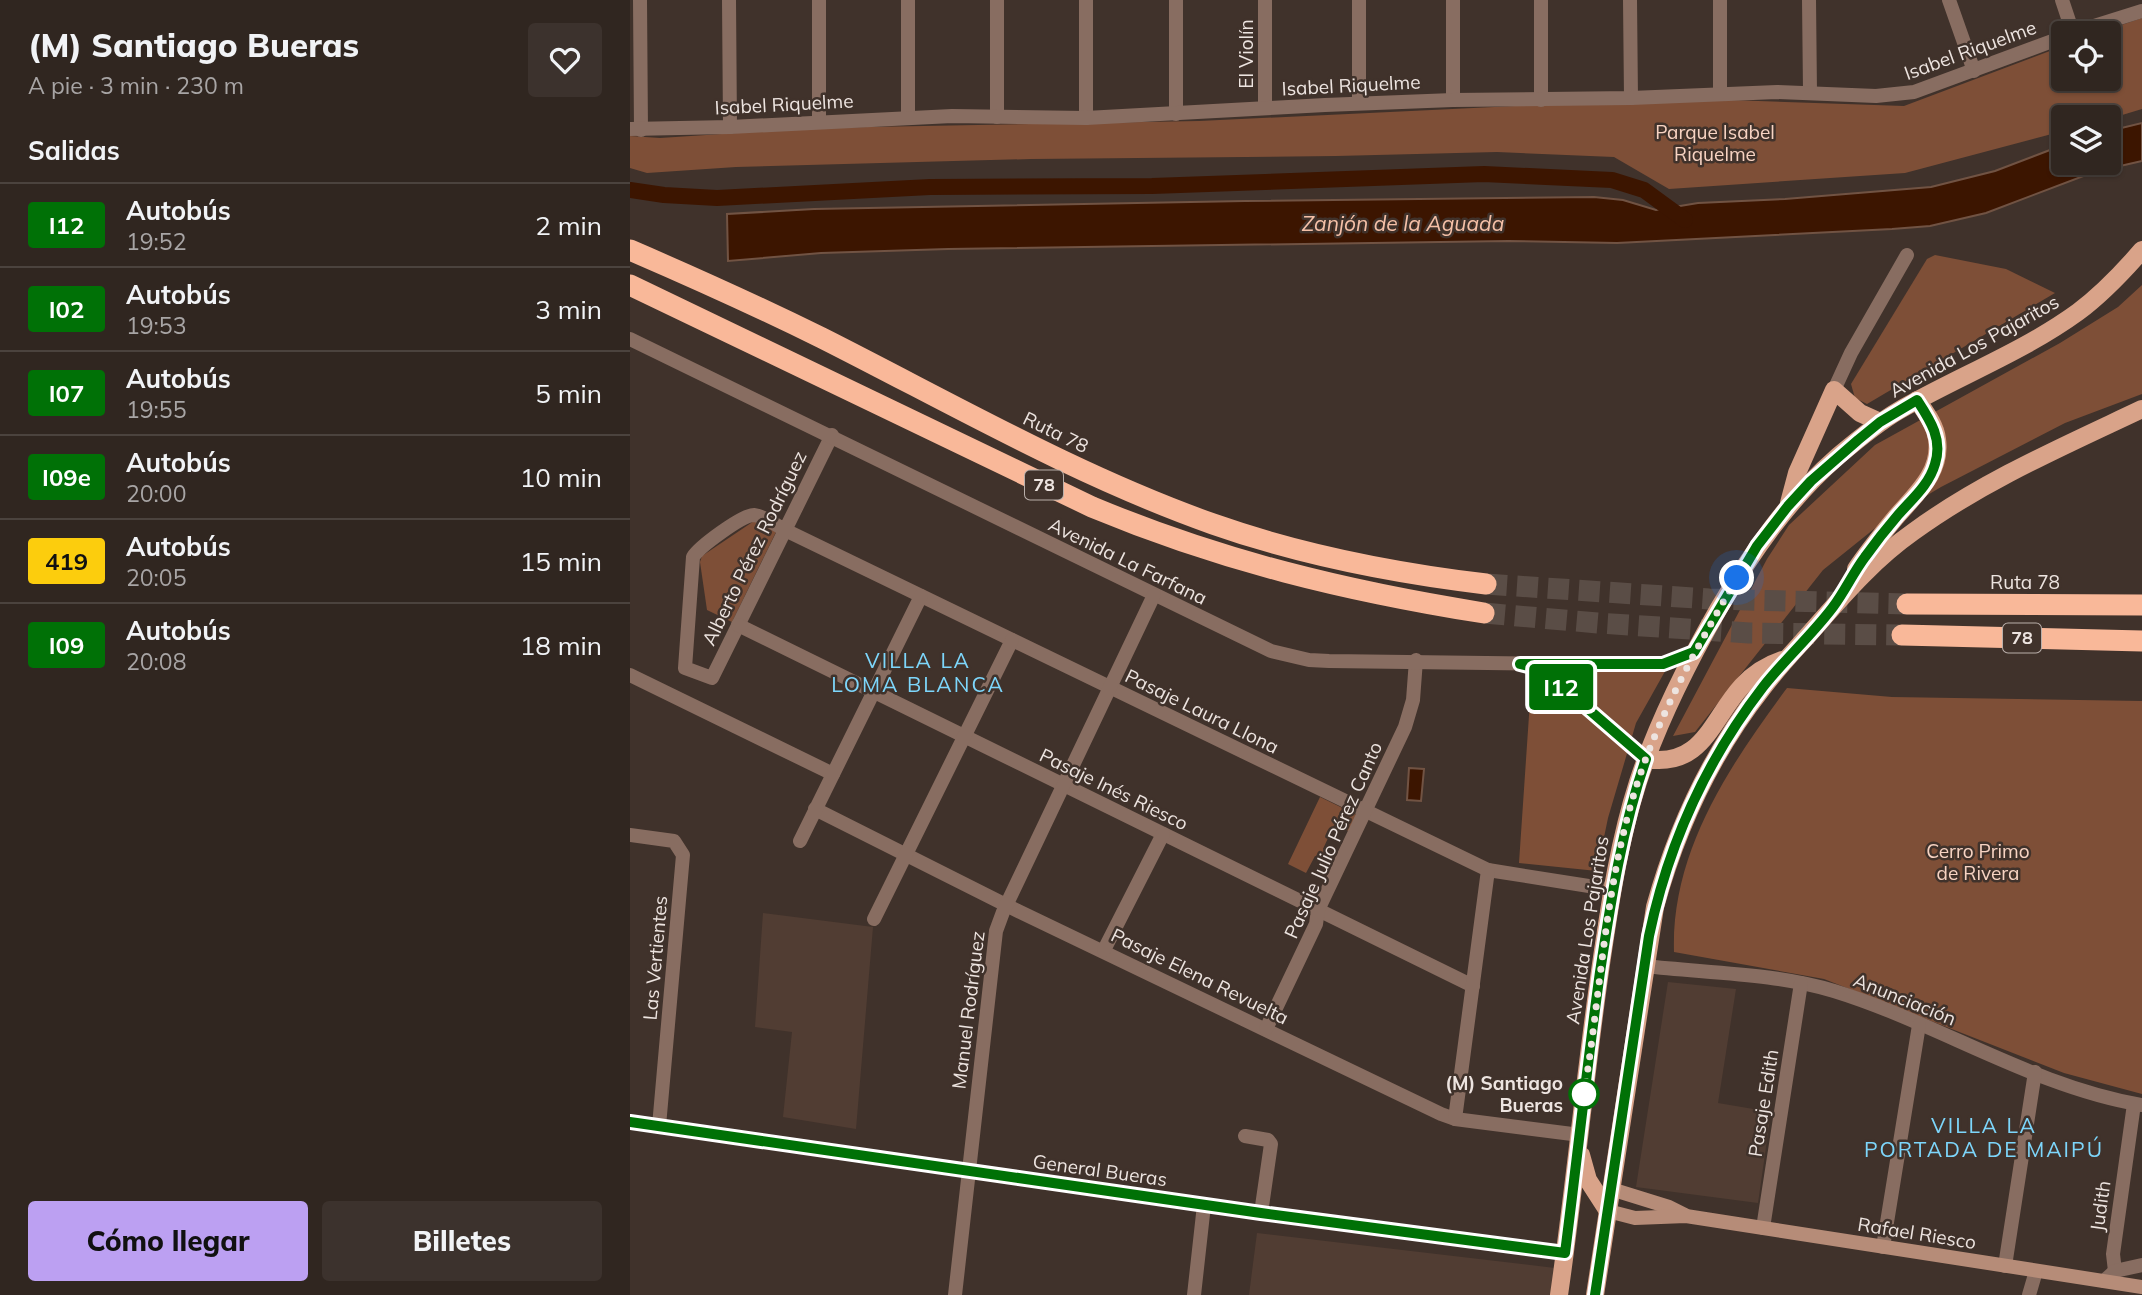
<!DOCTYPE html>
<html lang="es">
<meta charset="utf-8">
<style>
:root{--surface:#302620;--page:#3c322d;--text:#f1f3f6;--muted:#a8a5a5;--line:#4b433e;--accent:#bca0f2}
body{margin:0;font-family:Mulish,sans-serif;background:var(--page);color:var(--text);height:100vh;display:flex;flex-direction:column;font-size:26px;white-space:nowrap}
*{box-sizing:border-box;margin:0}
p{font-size:23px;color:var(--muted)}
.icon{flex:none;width:38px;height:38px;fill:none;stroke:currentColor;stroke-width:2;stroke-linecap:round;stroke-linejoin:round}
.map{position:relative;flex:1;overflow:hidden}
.side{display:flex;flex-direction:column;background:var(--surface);width:630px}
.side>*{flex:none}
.badge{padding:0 14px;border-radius:5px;font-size:24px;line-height:46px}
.tools{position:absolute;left:1421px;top:21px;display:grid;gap:14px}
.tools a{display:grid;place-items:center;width:70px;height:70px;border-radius:7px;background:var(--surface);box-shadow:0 2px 5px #0004,0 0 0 2px var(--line);font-size:35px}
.you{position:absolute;width:35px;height:35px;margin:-18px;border:5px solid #fff;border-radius:50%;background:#1a73e8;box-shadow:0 0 0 10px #1a73e833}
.map>.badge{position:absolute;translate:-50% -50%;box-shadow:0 0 0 4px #fff}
h2{padding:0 28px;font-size:26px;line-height:63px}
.round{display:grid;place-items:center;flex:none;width:74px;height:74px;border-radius:7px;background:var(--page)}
.headline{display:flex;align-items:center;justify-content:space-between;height:119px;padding:0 28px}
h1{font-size:33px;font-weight:800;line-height:52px}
.button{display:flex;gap:14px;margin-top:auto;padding:14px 28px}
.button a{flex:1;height:80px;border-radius:7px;background:var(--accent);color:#111;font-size:28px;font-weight:800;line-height:80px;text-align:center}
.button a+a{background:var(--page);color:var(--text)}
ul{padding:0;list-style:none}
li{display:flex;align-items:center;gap:21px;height:84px;padding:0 28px;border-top:2px solid var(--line)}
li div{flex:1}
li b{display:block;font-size:26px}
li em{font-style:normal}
li .badge{min-width:77px;font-weight:700;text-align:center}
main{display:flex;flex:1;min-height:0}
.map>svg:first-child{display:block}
.built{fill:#513d33}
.green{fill:#7e4f37}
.water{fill:#3c1500;stroke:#715343;stroke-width:2}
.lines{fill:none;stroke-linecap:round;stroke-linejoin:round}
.canal{stroke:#3c1500;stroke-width:16}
.motorway-tunnel{stroke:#5a4d46;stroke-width:21;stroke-dasharray:21 10;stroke-linecap:butt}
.minor{stroke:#886d61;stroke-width:14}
.tertiary{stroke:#886d61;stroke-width:14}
.secondary{stroke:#b68c78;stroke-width:14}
.primary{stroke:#d9a389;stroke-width:18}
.motorway{stroke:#f9b899;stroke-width:21}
.line-casing{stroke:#fff;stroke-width:16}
.line{stroke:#007106;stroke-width:10}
.walk{stroke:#ede4e0;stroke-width:7;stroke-dasharray:0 12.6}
.stop-dot{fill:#fff;stroke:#007106;stroke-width:3.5}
.labels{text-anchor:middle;stroke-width:5;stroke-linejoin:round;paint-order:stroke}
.shield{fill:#40322b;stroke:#b9afaa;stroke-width:2}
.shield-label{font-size:18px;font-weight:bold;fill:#ede4e0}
.street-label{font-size:19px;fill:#ede4e0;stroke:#40322b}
.park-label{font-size:19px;fill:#f7d3c2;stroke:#40322b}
.stop-label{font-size:19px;font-weight:bold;fill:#ede4e0;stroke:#40322b;text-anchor:end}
.water-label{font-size:21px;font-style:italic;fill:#f5c0a7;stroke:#40322b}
.neighbourhood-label{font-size:21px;letter-spacing:2px;fill:#7dd6fb;stroke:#40322b}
</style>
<main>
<section class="side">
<div class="headline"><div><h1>(M) Santiago Bueras</h1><p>A pie · 3 min · 230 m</p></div><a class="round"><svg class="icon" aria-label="heart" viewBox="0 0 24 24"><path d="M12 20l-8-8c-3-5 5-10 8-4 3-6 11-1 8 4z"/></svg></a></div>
<h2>Salidas</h2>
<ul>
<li><span class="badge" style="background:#007106;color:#fff">I12</span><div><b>Autobús</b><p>19:52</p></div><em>2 min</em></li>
<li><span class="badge" style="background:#007106;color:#fff">I02</span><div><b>Autobús</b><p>19:53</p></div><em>3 min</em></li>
<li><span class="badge" style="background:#007106;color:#fff">I07</span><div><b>Autobús</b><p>19:55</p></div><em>5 min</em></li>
<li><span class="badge" style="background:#007106;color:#fff">I09e</span><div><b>Autobús</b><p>20:00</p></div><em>10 min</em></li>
<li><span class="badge" style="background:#fccd0d;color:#111">419</span><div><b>Autobús</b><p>20:05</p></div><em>15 min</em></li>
<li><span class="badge" style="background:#007106;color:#fff">I09</span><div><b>Autobús</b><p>20:08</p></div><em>18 min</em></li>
</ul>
<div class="button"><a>Cómo llegar</a><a>Billetes</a></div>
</section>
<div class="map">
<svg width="1512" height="1295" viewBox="0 0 1512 1295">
<rect width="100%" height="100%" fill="#40322b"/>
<g class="built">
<polygon points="133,913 243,927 226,1129 153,1117 162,1032 125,1027"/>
<polygon points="1038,982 1106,989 1088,1103 1141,1112 1128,1203 1006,1187"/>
<polygon points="627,1233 925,1268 921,1295 619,1295"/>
</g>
<g class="green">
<polygon points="1512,18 1512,109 1479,119 1479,117 1433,117 1433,131 1275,173 1039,189 984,157 867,152 706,156 401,159 106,167 17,173 0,168 0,136 30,138 185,128 569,121 885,106 1099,100 1274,106 1433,46 1433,79 1479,79 1479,33 1468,33"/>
<polygon points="1305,255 1376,269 1425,293 1237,404 1225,398 1221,384 1297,259"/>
<polygon points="1512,285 1512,394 1435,423 1311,487 1254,521 1193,570 1065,732 1043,736 1137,559 1159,525 1245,445 1430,343 1488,307"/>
<polygon points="124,521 146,532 102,622 77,610 70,562 72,556"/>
<polygon points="1038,666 1006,723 978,818 967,871 889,863 902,671 1003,671"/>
<path d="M1157,688L1262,697L1512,701V1094L1434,1073L1194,979L1044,952C1041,851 1100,765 1157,688Z"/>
<polygon points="690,797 729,816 721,832 704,825 693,849 704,855 700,864 685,856 676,873 658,864"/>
</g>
<g class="water">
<polygon points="1512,123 1512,161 1464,172 1356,213 1300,226 1262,229 987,243 878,241 318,249 191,253 98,261 97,214 184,209 615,201 964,197 993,200 1026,210 1068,203 1155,199 1301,187 1365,171 1433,145 1433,163 1479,163 1479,131"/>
<polygon points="779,768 794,769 791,801 777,800"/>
</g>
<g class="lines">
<polyline class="canal" points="0,190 34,195 87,198 300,187 522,186 854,174 982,180 1014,190 1055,220"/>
<g class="motorway-tunnel">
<polyline points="856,584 1079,599 1277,604"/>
<polyline points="854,613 968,623 1119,633 1272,635"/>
</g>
<g class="minor">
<polyline points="10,0 11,130"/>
<polyline points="99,0 100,127"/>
<polyline points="189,0 189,121"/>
<polyline points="278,0 278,118"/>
<polyline points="635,0 635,108"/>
<polyline points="729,0 729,103"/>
<polyline points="823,0 823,100"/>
<polyline points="1000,0 1001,98"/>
<polyline points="1090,0 1090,93"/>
<polyline points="1179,0 1180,92"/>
<polyline points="1432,0 1443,33"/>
<polyline points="911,100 911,0"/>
<polyline points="546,114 546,0"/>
<polyline points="367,117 367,0"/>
<polyline points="456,118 456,0"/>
<polyline points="1204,390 1221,353 1277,255"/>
<path d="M202,435C162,517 122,597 82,678L55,668L63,557C69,547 112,515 124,515C134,516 146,525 155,530L858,870L984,890"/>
<polyline points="108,625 843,986"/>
<polyline points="0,675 203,774"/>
<polyline points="185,809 388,911 811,1114 825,1119 950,1135"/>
<polyline points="0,835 44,841 53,855 29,1126"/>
<polyline points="170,841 291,596"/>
<polyline points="244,919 382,640"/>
<polyline points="474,950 533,834"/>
<path d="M1015,966C1076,973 1145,973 1204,991C1308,1023 1404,1087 1512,1105"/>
<polyline points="636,1029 686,924 688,910 775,727 783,700 786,660"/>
<polyline points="825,1119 858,870"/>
<polyline points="615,1136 638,1140 641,1144 631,1213"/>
<polyline points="1133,1228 1171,983"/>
<polyline points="1253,1247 1289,1025"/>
<polyline points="1375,1266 1405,1072"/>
<polyline points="1485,1271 1483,1254 1504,1104"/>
<polyline points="564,1295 574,1205"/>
<polyline points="1399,1295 1406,1271"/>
</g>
<g class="tertiary">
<polyline points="1319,0 1344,71"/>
<polyline points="1442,33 1512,11"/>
<polyline points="0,129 100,127 322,116 456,118 695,105 823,100 1001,98 1147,92 1246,96 1284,92 1433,37"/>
<polyline points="0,339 641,651 679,660 699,661 1019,665 1033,664 1064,652"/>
<polyline points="902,667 920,676 1016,759"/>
<polyline points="1474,1281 1485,1271 1512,1265"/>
<polyline points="325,1295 366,931 373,912 524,595"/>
</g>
<g class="secondary">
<polyline points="0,1122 631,1213 935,1253"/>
<polyline points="981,1189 1039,1207 1055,1215"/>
<polyline points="978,1211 1005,1218 1056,1216 1512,1287"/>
</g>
<g class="primary">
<polyline points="1159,503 1167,473 1204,390 1230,413 1250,422"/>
<path d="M1226,569C1238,551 1252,534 1266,517C1286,494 1312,472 1307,439C1305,424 1295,412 1287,400"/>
<path d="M1016,759C1073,768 1081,720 1112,686C1123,674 1137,665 1152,660"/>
<polyline points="951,1155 958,1180 978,1211"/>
<path d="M929,1295C945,1185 955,1074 971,964C980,903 989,841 1008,782C1028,721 1057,664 1089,608C1122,552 1158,500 1207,457C1226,441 1246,424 1268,411C1327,377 1393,352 1448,312C1472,294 1493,272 1512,250"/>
<path d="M965,1295L1025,907C1047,827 1081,754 1132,689C1149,666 1169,646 1188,624C1217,591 1246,558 1283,532C1353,481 1434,446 1512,409"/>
</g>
<g class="motorway">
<path d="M0,250C65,278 129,307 192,338C321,403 447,476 583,524C671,555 764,573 856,584"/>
<path d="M0,285L462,507C592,561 716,591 854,613"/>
<polyline points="1277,604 1512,605"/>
<polyline points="1272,635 1512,641"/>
</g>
</g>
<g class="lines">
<defs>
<path id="line" d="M0,1122L631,1213L935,1253C947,1160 957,1066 970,972C981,900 992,828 1016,759L920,676L907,668L890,664H1033L1064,652L1127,546L1158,506L1181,481L1228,440L1250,422L1287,400C1300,420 1313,439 1305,464C1299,485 1282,499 1268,515C1256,529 1245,543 1235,557C1223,573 1215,591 1203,607C1182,635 1155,659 1133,687C1076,761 1038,845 1019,936L965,1295"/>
</defs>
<use href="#line" class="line-casing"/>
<use href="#line" class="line"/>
<path class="walk" d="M954,1094C971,991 975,884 1007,784C1031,710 1069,644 1107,578"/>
</g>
<circle class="stop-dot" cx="954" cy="1094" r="14"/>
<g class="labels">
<g class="shield">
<rect x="395" y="470.5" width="38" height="29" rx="5"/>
<rect x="1373" y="623.5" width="38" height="29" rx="5"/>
</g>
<g class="shield-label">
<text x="414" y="491">78</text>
<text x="1392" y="644">78</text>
</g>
<g class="street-label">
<text transform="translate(1340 50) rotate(-20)" y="7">Isabel Riquelme</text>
<text transform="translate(616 54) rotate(-90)" y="7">El Violín</text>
<text transform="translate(721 85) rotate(-3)" y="7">Isabel Riquelme</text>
<text transform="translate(154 104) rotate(-3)" y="7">Isabel Riquelme</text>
<text transform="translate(1344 346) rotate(-29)" y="7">Avenida Los Pajaritos</text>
<text transform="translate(426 432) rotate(26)" y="7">Ruta 78</text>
<text transform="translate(124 548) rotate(-64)" y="7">Alberto Pérez Rodríguez</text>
<text transform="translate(498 561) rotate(26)" y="7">Avenida La Farfana</text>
<text x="1395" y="589">Ruta 78</text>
<text transform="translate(572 711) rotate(26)" y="7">Pasaje Laura Llona</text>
<text transform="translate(484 789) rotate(26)" y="7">Pasaje Inés Riesco</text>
<text transform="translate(703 840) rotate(-66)" y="7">Pasaje Julio Pérez Canto</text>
<text transform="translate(957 930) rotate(-81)" y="7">Avenida Los Pajaritos</text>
<text transform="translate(25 958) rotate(-85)" y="7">Las Vertientes</text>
<text transform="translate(570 976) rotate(26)" y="7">Pasaje Elena Revuelta</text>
<text transform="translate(1275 999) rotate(22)" y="7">Anunciación</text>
<text transform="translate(338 1010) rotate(-83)" y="7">Manuel Rodríguez</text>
<text transform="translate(1133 1103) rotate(-81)" y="7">Pasaje Edith</text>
<text transform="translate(470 1170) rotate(8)" y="7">General Bueras</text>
<text transform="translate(1470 1206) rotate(-82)" y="7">Judith</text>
<text transform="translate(1287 1233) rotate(9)" y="7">Rafael Riesco</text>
</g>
<g class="park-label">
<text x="1085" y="139">Parque Isabel<tspan x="1085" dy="22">Riquelme</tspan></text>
<text x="1348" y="858">Cerro Primo<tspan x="1348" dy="22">de Rivera</tspan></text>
</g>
<g class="stop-label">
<text x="933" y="1090">(M) Santiago<tspan x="933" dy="22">Bueras</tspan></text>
</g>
<g class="water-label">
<text x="773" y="231">Zanjón de la Aguada</text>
</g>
<g class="neighbourhood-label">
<text x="288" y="668">VILLA LA<tspan x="288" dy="24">LOMA BLANCA</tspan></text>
<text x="1354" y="1133">VILLA LA<tspan x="1354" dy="24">PORTADA DE MAIPÚ</tspan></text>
</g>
</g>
</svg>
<div class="tools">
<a><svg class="icon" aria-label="locate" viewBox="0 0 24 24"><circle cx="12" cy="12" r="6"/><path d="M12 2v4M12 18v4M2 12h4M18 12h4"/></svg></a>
<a><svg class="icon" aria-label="layers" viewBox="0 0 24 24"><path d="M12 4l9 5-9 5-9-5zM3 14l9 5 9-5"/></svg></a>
</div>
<div class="you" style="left:1107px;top:578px"></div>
<b class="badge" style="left:931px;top:687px;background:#007106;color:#fff">I12</b>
</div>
</main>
